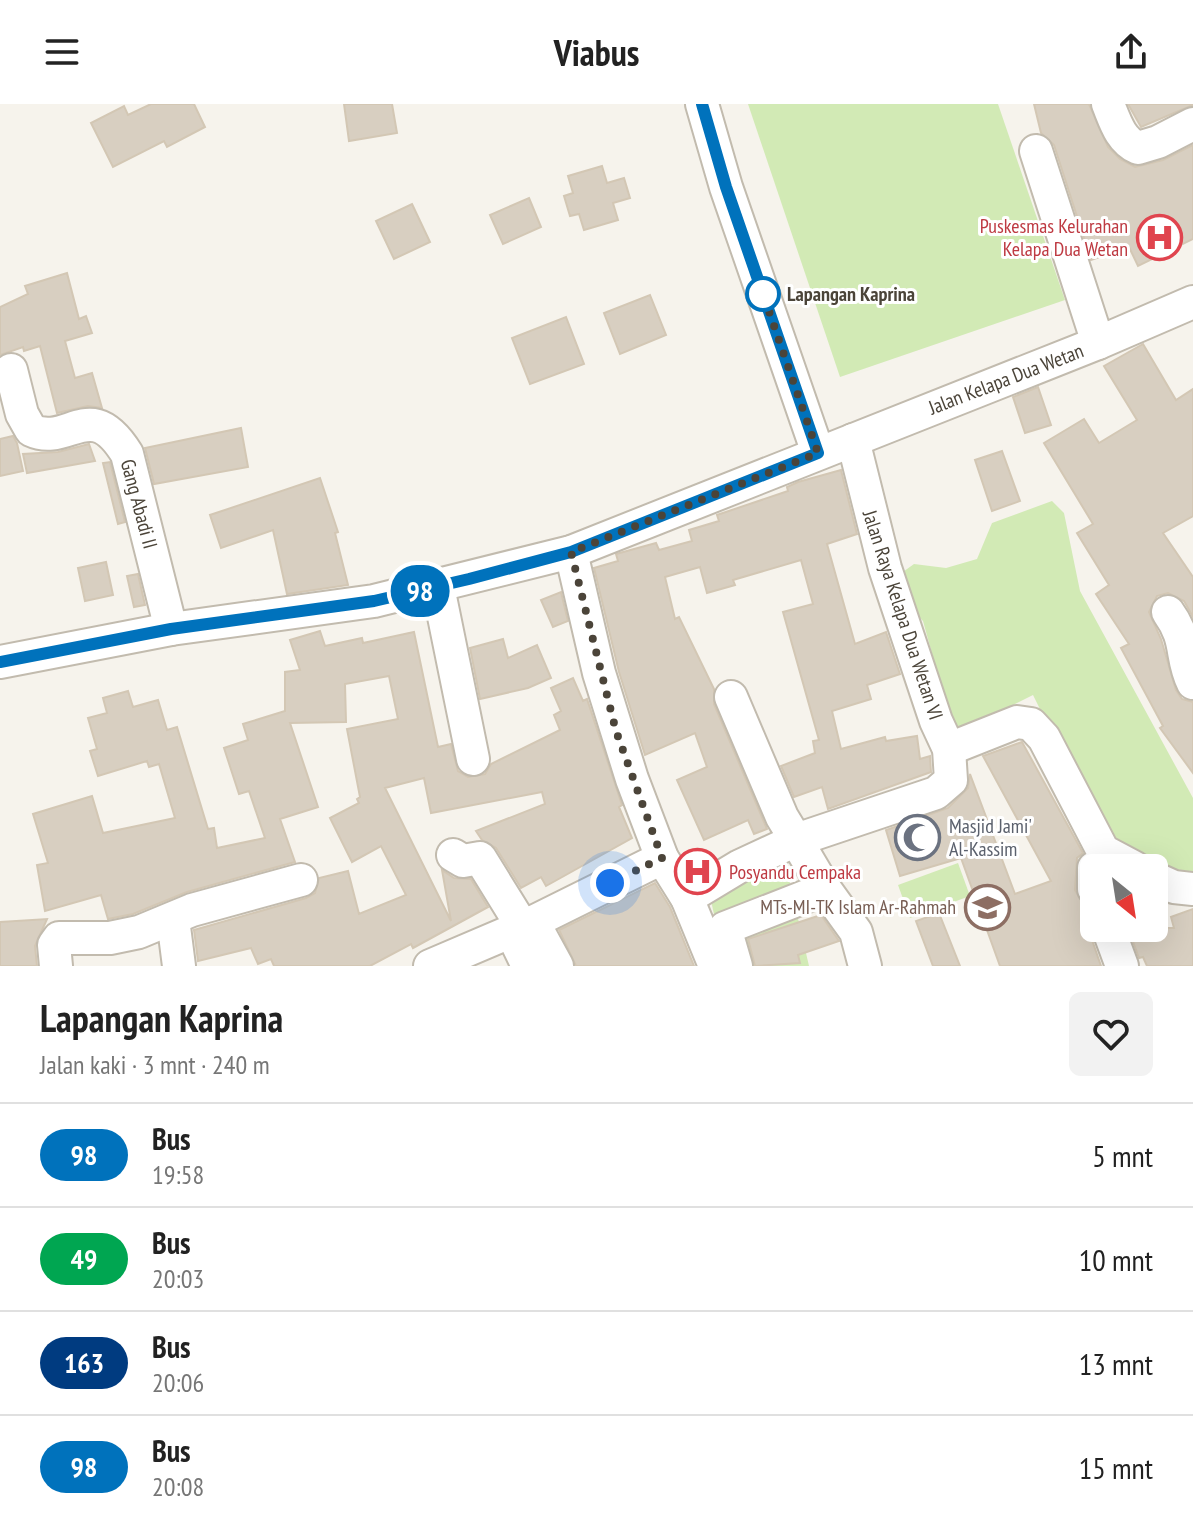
<!DOCTYPE html>
<html lang="id">
<meta charset="utf-8">
<style>
:root{--surface:#fff;--page:#f2f2f2;--text:#222;--muted:#767676;--line:#e0e0e0}
body{margin:0;font-family:"PT Sans Narrow",sans-serif;background:var(--page);color:var(--text);height:100vh;display:flex;flex-direction:column;font-size:30px;white-space:nowrap}
*{box-sizing:border-box;margin:0}
p{font-size:26px;color:var(--muted)}
.icon{flex:none;width:44px;height:44px;fill:none;stroke:currentColor;stroke-width:2;stroke-linecap:round;stroke-linejoin:round}
.map{position:relative;height:862px;overflow:hidden}
.drawer{display:flex;flex-direction:column;background:var(--surface);flex:1}
.drawer>*{flex:none}
.badge{padding:0 16px;border-radius:26px;font-size:28px;line-height:52px}
.needle{width:52px;rotate:150deg}
.fabs{position:absolute;left:1080px;top:750px;display:grid;gap:16px}
.fabs a{display:grid;place-items:center;width:88px;height:88px;border-radius:12px;background:var(--surface);box-shadow:0 8px 32px #0002;font-size:40px}
.you{position:absolute;width:40px;height:40px;margin:-20px;border:6px solid #fff;border-radius:50%;background:#1a73e8;box-shadow:0 0 0 12px #1a73e833}
.map>.badge{position:absolute;translate:-50% -50%;box-shadow:0 0 0 4px #fff}
.round{display:grid;place-items:center;flex:none;width:84px;height:84px;border-radius:12px;background:var(--page)}
.overview{display:flex;align-items:center;justify-content:space-between;height:136px;padding:0 40px}
h1{font-size:38px;font-weight:800;line-height:60px}
ul{padding:0;list-style:none}
li{display:flex;align-items:center;gap:24px;height:104px;padding:0 40px;border-top:2px solid var(--line)}
li div{flex:1}
li b{display:block;font-size:30px}
li em{font-style:normal}
li .badge{min-width:88px;font-weight:700;text-align:center}
header{display:flex;justify-content:space-between;align-items:center;height:104px;padding:0 40px;background:var(--surface);font-size:36px;font-weight:800}
.map>svg:first-child{display:block}
.green{fill:#d2eab5}
.building{fill:#d8cfc1;stroke:#d3c7b4;stroke-width:2}
.lines{fill:none;stroke-linecap:round;stroke-linejoin:round}
.minor-casing{stroke:#c2bbae;stroke-width:36}
.minor{stroke:#fff;stroke-width:32}
.line-casing{stroke:#fff;stroke-width:18}
.line{stroke:#0072bc;stroke-width:12}
.walk{stroke:#4b4439;stroke-width:8;stroke-dasharray:0 14.4}
.stop-dot{fill:#fff;stroke:#0072bc;stroke-width:4}
.labels{text-anchor:middle;stroke-width:6;stroke-linejoin:round;paint-order:stroke}
.health-label{font-size:20px;fill:#be3a42;stroke:#fff;text-anchor:end}
.stop-label{font-size:20px;font-weight:bold;fill:#4b4439;stroke:#fff;text-anchor:start}
.street-label{font-size:20px;fill:#4b4439;stroke:#fff}
.worship-label{font-size:20px;fill:#5b616d;stroke:#fff;text-anchor:start}
.education-label{font-size:20px;fill:#785e54;stroke:#fff;text-anchor:end}
</style>
<header><svg class="icon" aria-label="menu" viewBox="0 0 24 24"><path d="M4 6h16M4 12h16M4 18h16"/></svg>Viabus<svg class="icon" aria-label="share" viewBox="0 0 24 24"><path d="M12 15V3M7 8l5-5 5 5M5 13v7h14v-7"/></svg></header>
<div class="map">
<svg width="1193" height="862" viewBox="0 0 1193 862">
<rect width="100%" height="100%" fill="#f6f3ec"/>
<g class="green">
<polygon points="748,0 998,0 1065,196 840,273"/>
<polygon points="1052,397 1064,409 1080,487 1193,694 1193,780 1166,773 1106,738 1033,591 958,628 947,604 923,517 906,500 893,475 914,460 946,464 977,455 992,419"/>
<polygon points="785,758 809,862 725,862 709,787"/>
<polygon points="958,759 970,792 910,814 898,781"/>
</g>
<g class="building">
<polygon points="151,0 194,0 205,23 167,43 164,37 113,63 91,19 124,2 128,11"/>
<polygon points="344,0 392,0 397,29 349,37"/>
<polygon points="1034,0 1089,0 1108,43 1120,55 1135,63 1163,56 1193,41 1193,135 1138,162 1129,143 1091,156 1054,41 1041,29"/>
<polygon points="1128,0 1193,0 1193,1 1141,23"/>
<polygon points="602,62 607,79 624,74 630,94 613,99 618,116 584,126 579,110 570,112 564,92 573,89 568,72"/>
<polygon points="529,94 541,123 503,140 490,111"/>
<polygon points="412,100 430,138 394,155 376,117"/>
<polygon points="67,169 79,215 86,212 92,229 65,237 75,274 92,269 102,304 88,302 57,309 40,242 24,247 23,243 0,251 0,203 28,190 25,182"/>
<polygon points="650,191 666,231 620,250 604,209"/>
<polygon points="566,213 584,260 530,280 512,234"/>
<polygon points="1143,240 1176,296 1193,285 1193,412 1163,429 1193,473 1193,513 1184,497 1168,489 1157,492 1149,508 1161,535 1176,586 1182,595 1193,598 1193,669 1160,624 1163,622 1121,544 1129,540 1096,490 1109,481 1077,429 1093,420 1044,339 1084,315 1099,339 1137,316 1104,262"/>
<polygon points="1038,283 1051,321 1025,329 1013,293"/>
<polygon points="241,324 248,363 154,380 145,344"/>
<polygon points="13,332 17,339 23,367 0,372 0,335"/>
<polygon points="89,340 95,357 27,369 23,350 58,348"/>
<polygon points="1002,347 1020,397 992,407 975,356"/>
<polygon points="110,358 125,418 118,420 103,359"/>
<polygon points="841,366 857,430 827,440 855,540 886,528 900,570 867,581 871,595 832,607 841,645 885,633 886,637 917,632 920,655 930,652 931,668 828,705 822,683 794,693 781,662 815,649 813,637 819,636 783,508 813,500 801,456 733,476 735,481 707,489 700,463 665,473 675,515 679,513 714,585 714,600 767,725 754,730 748,716 704,736 677,676 707,663 695,629 645,651 619,568 594,464 618,457 616,450 656,439 659,446 692,437 689,426 719,417 717,411 788,387 787,383 798,378"/>
<polygon points="320,374 338,428 335,429 348,481 287,490 273,426 221,444 210,411"/>
<polygon points="106,458 113,491 85,497 78,464"/>
<polygon points="138,470 145,501 134,503 127,472"/>
<polygon points="561,488 568,517 553,523 541,496"/>
<polygon points="320,527 325,542 362,534 363,539 414,528 438,643 451,640 458,667 468,673 485,670 491,660 560,626 554,611 561,607 551,584 573,574 583,597 587,595 622,701 619,703 632,734 546,782 541,773 521,784 496,744 482,736 476,727 545,700 542,688 431,709 424,674 385,684 451,817 442,766 454,774 471,775 488,803 413,844 411,840 370,862 274,862 271,855 258,860 251,844 198,857 194,826 306,794 315,789 319,774 348,767 359,810 406,791 381,742 352,758 330,714 359,699 357,695 360,693 347,625 398,615 389,572 345,580 346,618 290,619 318,703 280,715 295,758 187,788 133,810 108,815 101,791 45,807 37,761 48,759 33,710 92,692 103,729 175,714 159,660 149,663 147,657 98,672 90,647 97,645 88,614 107,609 103,594 128,587 133,603 158,596 167,626 177,623 208,725 214,724 217,744 265,734 249,687 239,690 224,644 248,636 243,620 285,607 285,568 300,566 290,536"/>
<polygon points="503,535 508,554 537,541 551,574 528,584 480,595 470,544"/>
<polygon points="1022,638 1083,749 1077,754 1075,786 1084,801 1094,804 1090,830 1101,862 1000,862 961,754 900,772 886,726 948,704 968,684 970,670 1015,790 1051,777 983,652"/>
<polygon points="655,779 670,803 694,862 576,862 559,826"/>
<polygon points="1193,805 1193,862 1147,862 1143,853 1139,854 1128,824 1174,824 1171,813"/>
<polygon points="939,809 960,862 933,862 916,817"/>
<polygon points="821,811 839,837 798,851 800,859 755,862 748,835"/>
<polygon points="47,815 35,842 37,862 0,862 0,818"/>
</g>
<g class="lines">
<defs>
<g id="minor">
<polyline points="702,0 726,83 818,349"/>
<path d="M1108,0C1115,17 1120,36 1138,44L1158,38L1193,20"/>
<polyline points="1036,47 1098,239"/>
<path d="M11,266L22,310L31,326C69,344 90,290 127,350L171,525"/>
<polyline points="571,448 599,569 632,675 662,754 687,794 715,862"/>
<polyline points="438,483 473,655"/>
<path d="M1168,508C1189,537 1180,553 1193,579"/>
<polyline points="0,558 171,525 374,497 571,448 1098,239 1193,198"/>
<polyline points="731,593 782,713 796,736 936,689 951,676 949,645 936,617 885,464 853,336"/>
<polyline points="949,645 1017,618 1031,620 1044,634 1103,747 1135,764"/>
<polyline points="453,751 463,757 480,754 522,822"/>
<polyline points="1094,764 1094,785"/>
<polyline points="1154,774 1174,783 1193,785"/>
<polyline points="687,794 740,762 796,736 825,785 856,828 865,862"/>
<polyline points="173,815 179,862"/>
<polyline points="533,818 557,862"/>
<polyline points="1108,824 1122,862"/>
<polyline points="511,827 528,862"/>
<polyline points="56,862 54,841 59,834 110,834 139,828 192,806 301,776"/>
<polyline points="430,862 533,818 662,754"/>
<polyline points="736,862 725,824 825,785"/>
</g>
</defs>
<use href="#minor" class="minor-casing"/>
<use href="#minor" class="minor"/>
</g>
<g class="lines">
<defs>
<polyline id="line" points="0,558 171,525 374,497 469,475 571,448 818,349 726,83 702,0"/>
</defs>
<use href="#line" class="line-casing"/>
<use href="#line" class="line"/>
<polyline class="walk" points="610,779 662,754 616,627 571,448 818,349 763,190"/>
</g>
<defs>
<symbol id="hospital-ring" viewBox="-11 -11 22 22"><circle r="9.5" fill="#fff" stroke="#e0444e" stroke-width="1.5"/><path d="M-5-5h3v3.5h4V-5h3V5h-3V1.5h-4V5h-3Z" fill="#e0444e"/></symbol>
<symbol id="mosque-ring" viewBox="-11 -11 22 22"><circle r="9.5" fill="#fff" stroke="#6b7280" stroke-width="1.5"/><path d="M3.5-4.9A6 6 0 1 0 3.5 4.9A5 5 0 1 1 3.5-4.9Z" fill="#6b7280"/></symbol>
<symbol id="school-ring" viewBox="-11 -11 22 22"><circle r="9.5" fill="#fff" stroke="#8d6e63" stroke-width="1.5"/><path d="M0-5L7-2L0 1L-7-2ZM-4 1L0 2.5L4 1V4Q0 6-4 4Z" fill="#8d6e63"/></symbol>
</defs>
<g fill-rule="evenodd">
<use href="#hospital-ring" x="1134" y="108" width="51" height="51"/>
<use href="#mosque-ring" x="892" y="708" width="51" height="51"/>
<use href="#hospital-ring" x="672" y="742" width="51" height="51"/>
<use href="#school-ring" x="962" y="778" width="51" height="51"/>
</g>
<circle class="stop-dot" cx="763" cy="190" r="16"/>
<g class="labels">
<g class="health-label">
<text x="1128" y="129">Puskesmas Kelurahan<tspan x="1128" dy="23">Kelapa Dua Wetan</tspan></text>
<text x="729" y="775" text-anchor="start">Posyandu Cempaka</text>
</g>
<g class="stop-label">
<text x="787" y="197">Lapangan Kaprina</text>
</g>
<g class="street-label">
<text transform="translate(1006 275) rotate(-21)" y="7">Jalan Kelapa Dua Wetan</text>
<text transform="translate(139 400) rotate(75)" y="7">Gang Abadi II</text>
<text transform="translate(903 511) rotate(72)" y="7">Jalan Raya Kelapa Dua Wetan VI</text>
</g>
<g class="worship-label">
<text x="949" y="729">Masjid Jami'<tspan x="949" dy="23">Al-Kassim</tspan></text>
</g>
<g class="education-label">
<text x="956" y="810">MTs-MI-TK Islam Ar-Rahmah</text>
</g>
</g>
</svg>
<div class="fabs">
<a><svg class="needle" viewBox="-14 -14 28 28"><path d="M0-13l5 13h-10z" fill="#e53935"/><path d="M0 13l5-13h-10z" fill="#767676"/></svg></a>
</div>
<div class="you" style="left:610px;top:779px"></div>
<b class="badge" style="left:420px;top:487px;background:#0072bc;color:#fff">98</b>
</div>
<section class="drawer">
<div class="overview"><div><h1>Lapangan Kaprina</h1><p>Jalan kaki · 3 mnt · 240 m</p></div><a class="round"><svg class="icon" aria-label="heart" viewBox="0 0 24 24"><path d="M12 20l-8-8c-3-5 5-10 8-4 3-6 11-1 8 4z"/></svg></a></div>
<ul>
<li><span class="badge" style="background:#0072bc;color:#fff">98</span><div><b>Bus</b><p>19:58</p></div><em>5 mnt</em></li>
<li><span class="badge" style="background:#00a651;color:#fff">49</span><div><b>Bus</b><p>20:03</p></div><em>10 mnt</em></li>
<li><span class="badge" style="background:#003b80;color:#fff">163</span><div><b>Bus</b><p>20:06</p></div><em>13 mnt</em></li>
<li><span class="badge" style="background:#0072bc;color:#fff">98</span><div><b>Bus</b><p>20:08</p></div><em>15 mnt</em></li>
</ul>
</section>
